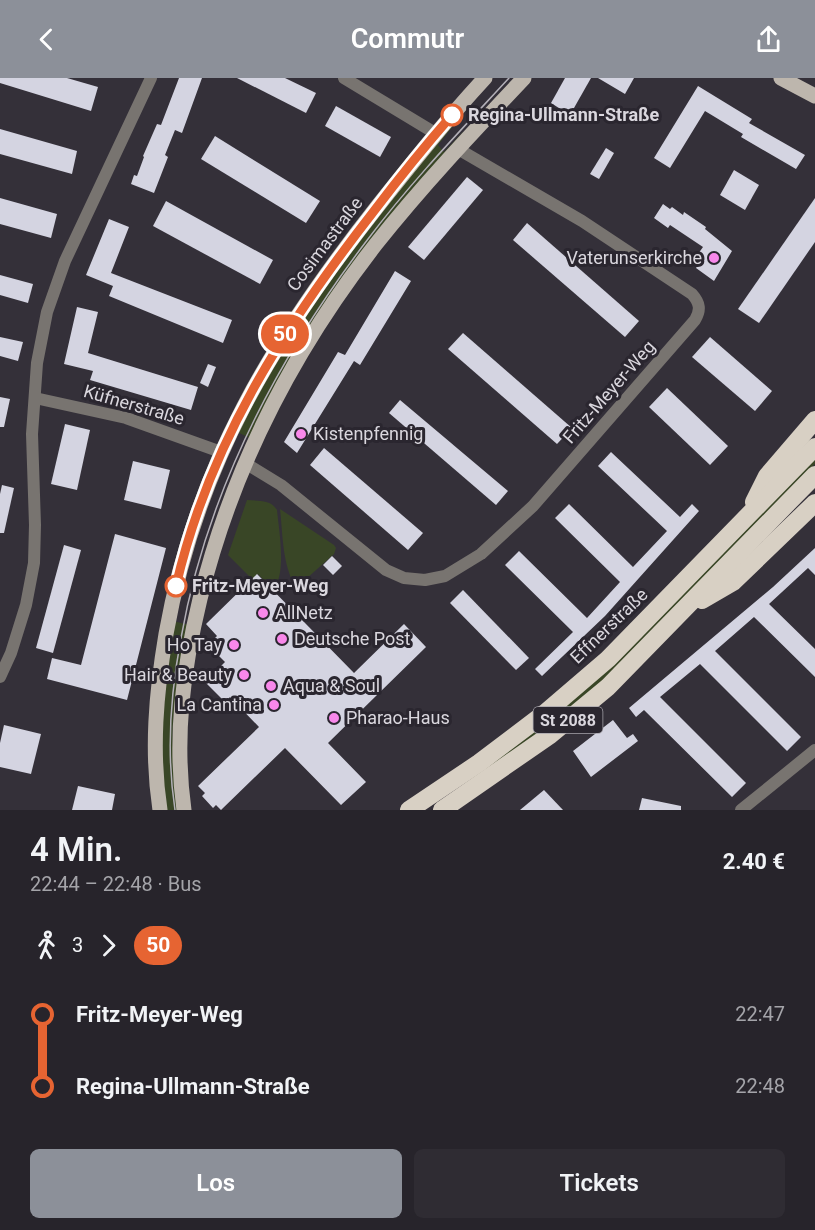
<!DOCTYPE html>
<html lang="de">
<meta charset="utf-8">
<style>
:root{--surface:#27242b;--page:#2f2c33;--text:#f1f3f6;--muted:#a4a4a9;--accent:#8c9099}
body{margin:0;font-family:Roboto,sans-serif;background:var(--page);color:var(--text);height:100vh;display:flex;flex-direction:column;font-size:22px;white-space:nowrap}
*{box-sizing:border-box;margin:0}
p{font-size:20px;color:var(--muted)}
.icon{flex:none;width:33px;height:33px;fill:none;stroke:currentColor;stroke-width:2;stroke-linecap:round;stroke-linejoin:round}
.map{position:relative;height:732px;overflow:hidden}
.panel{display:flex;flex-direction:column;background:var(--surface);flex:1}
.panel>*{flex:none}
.badge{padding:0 12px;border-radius:20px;font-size:21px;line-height:39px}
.map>.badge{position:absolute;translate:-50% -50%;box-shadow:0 0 0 3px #fff}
.legs{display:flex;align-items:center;gap:9px;height:66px;padding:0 30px;font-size:20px}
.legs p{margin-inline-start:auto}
.headline{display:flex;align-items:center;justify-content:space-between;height:102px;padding:0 30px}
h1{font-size:33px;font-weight:600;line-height:45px}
.cta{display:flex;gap:12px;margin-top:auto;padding:12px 30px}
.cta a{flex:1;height:69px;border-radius:9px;background:var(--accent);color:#fff;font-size:24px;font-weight:600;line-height:69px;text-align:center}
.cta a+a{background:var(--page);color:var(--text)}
ul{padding:0 30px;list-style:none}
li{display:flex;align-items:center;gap:21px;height:72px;font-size:22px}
li i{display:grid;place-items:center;width:9px;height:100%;margin:0 8px;background:currentColor}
li i::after{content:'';width:15px;height:15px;margin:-8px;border:4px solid;border-radius:50%;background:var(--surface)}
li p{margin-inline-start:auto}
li:first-child i{background:linear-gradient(#0000 50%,currentColor 0)}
li:last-child i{background:linear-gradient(currentColor 50%,#0000 0)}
header{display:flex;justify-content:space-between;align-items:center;height:78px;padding:0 30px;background:var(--accent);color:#fff;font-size:27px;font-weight:600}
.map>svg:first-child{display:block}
.green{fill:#394626}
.building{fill:#d4d4e1}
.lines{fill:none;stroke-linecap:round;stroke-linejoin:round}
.minor{stroke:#787470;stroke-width:12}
.major{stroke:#bdb6ad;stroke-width:15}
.highway{stroke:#d8d0c4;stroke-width:18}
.tram{stroke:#b3b0b8;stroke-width:1.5}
.line-1-casing{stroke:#fff;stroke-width:14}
.line-1{stroke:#e66432;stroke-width:9}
.stop-1-dot{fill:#fff;stroke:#e66432;stroke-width:3}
.poi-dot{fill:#f888ea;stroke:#2a262f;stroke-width:2}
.labels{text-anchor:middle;stroke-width:6;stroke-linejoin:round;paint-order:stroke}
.shield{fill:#2a262f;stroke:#a5a2aa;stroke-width:1.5}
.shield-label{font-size:16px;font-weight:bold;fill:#dad7de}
.stop-label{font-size:18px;font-weight:bold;fill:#dad7de;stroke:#2a262f;text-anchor:start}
.street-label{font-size:18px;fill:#dad7de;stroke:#2a262f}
.poi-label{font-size:18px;fill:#dad7de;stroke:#2a262f;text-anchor:start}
</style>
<header><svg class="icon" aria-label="back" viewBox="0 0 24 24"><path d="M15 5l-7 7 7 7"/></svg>Commutr<svg class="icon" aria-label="share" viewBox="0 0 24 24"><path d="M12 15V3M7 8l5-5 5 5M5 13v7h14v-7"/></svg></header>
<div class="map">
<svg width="815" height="732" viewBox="0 0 815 732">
<rect width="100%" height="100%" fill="#343039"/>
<g class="green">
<polygon points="452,43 454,47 438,67 444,74 463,54 466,57 420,107 250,360 235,353 301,237"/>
<polygon points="815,379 815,386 599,607 531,663 447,719 528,658"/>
<path d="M247,422C258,423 271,421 277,432C279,453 287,496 273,512L258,496L252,501L228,477Z"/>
<path d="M280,431L334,467L336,470L334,476L296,510C282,486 283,458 280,431Z"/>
<path d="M173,543L189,547C183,579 176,611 173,644C171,673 176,703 178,732H163L159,674Z"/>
</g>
<g class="building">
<polygon points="0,0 67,0 98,9 91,33 0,5"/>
<polygon points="179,0 202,0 182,55 175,52 165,77 168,79 154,115 131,106 134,97 137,98 144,79 143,78 157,46 161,47"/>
<polygon points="237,0 285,0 316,15 306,35"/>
<polygon points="565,0 591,0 570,37 551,25"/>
<polygon points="598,0 634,0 625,16"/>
<polygon points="698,8 752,41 749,45 805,77 796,91 741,59 743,56 705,33 670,90 654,80"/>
<polygon points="336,28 391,59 380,79 325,48"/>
<polygon points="0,51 77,73 72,96 0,76"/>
<polygon points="215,58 320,123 306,145 201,81"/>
<polygon points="606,70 614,75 599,101 590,96"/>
<polygon points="734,92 759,107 745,132 720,117"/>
<polygon points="467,99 483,112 424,182 408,169"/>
<polygon points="0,120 57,136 51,160 0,146"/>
<polygon points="815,120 815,164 759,245 738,231"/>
<polygon points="166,123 273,182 260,206 153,148"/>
<polygon points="663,126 670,131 672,129 683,137 684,134 706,149 705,151 732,173 714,203 696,190 700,184 698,176 703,169 670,147 668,150 654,140"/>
<polygon points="109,141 129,149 111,195 232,242 223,265 109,218 113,208 86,197"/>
<polygon points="527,145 639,243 625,259 513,162"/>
<polygon points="395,193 411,203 360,287 354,283 297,375 284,364 338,274 345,277"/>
<polygon points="0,197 33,206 28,225 0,217"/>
<polygon points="77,229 98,234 88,275 198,309 191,332 90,302 93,293 64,286"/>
<polygon points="463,255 572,350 557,366 448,271"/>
<polygon points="0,259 23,264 18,283 0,278"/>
<polygon points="710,259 772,313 755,333 692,279"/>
<polygon points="208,286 216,289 208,309 200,305"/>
<polygon points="667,310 728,368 710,387 649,329"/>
<polygon points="0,319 10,321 4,349 0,349"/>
<polygon points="400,322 508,413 496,427 389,335"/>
<polygon points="65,346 90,352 77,412 51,406"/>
<polygon points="324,370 423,455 408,472 310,387"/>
<polygon points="611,374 680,439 692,426 699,433 605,538 542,598 535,591 573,554 505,487 519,473 587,540 620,504 555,440 569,426 633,489 667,453 598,388"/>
<polygon points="133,383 170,392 161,431 124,422"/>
<polygon points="2,407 14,410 4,455 0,455 0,416"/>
<polygon points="115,456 166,470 127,622 47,601 52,580 81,587"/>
<polygon points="64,467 81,472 53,575 36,570"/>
<polygon points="815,470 815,497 808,490 769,526 815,571 815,599 754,539 715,573 801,659 787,673 700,586 660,619 746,705 732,719 644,632 636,639 629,630 773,509"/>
<polygon points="332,478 342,488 333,497 323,487"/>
<polygon points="257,496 354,595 404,546 426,569 328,665 366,704 341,727 285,670 221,732 216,727 213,730 202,718 205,715 198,708 259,649 230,619 225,624 205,604 225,584 208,567 217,558 206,546"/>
<polygon points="463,512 529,580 516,592 450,525"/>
<polygon points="613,642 627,660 633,656 638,663 591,699 573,673"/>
<polygon points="4,647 41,656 31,696 0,689 0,665"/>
<polygon points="78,708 115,716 112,732 72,732"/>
<polygon points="544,712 563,732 520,732"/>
<polygon points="642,720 681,728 681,732 639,732"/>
</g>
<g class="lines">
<g class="minor">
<polyline points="344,0 435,55"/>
<polyline points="35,320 126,340 221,374"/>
<path d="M245,385L281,407L386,492L404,500L425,502L445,498L481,476L533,428L695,242C701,232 700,225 692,216L582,143L458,71"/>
<polyline points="0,599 11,575 26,527 34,485 35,447 32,356 37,285 47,234 65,183 151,0"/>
<polyline points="741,732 815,672"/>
</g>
<g class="major">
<polyline points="781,0 815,18"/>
<path d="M160,732C151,673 156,615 166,556C196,387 273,261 377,129C412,85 447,41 485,0"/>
<path d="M184,732C174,660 183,591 200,521C232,391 294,271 376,166C422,108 473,54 524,0"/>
</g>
<g class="highway">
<polyline points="754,424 767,398 815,342"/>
<polyline points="702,522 733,504 815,425"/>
<polyline points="409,732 479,685 545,635 608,581 815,369"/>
<polyline points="442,732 550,657 608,609 815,397"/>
</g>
<path class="tram" d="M175,732C166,674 170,618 181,560C207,413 278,279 368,161C411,104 461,52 509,0"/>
</g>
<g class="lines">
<defs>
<path id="line-1" d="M176,508C209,365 285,247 374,133C399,100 425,68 452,37"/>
</defs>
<use href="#line-1" class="line-1-casing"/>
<use href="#line-1" class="line-1"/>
</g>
<g class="stop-1-dot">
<circle cx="452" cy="37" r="10"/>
<circle cx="176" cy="508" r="10"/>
</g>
<g class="poi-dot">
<circle cx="714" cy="180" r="6"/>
<circle cx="301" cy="356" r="6"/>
<circle cx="263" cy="535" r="6"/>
<circle cx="282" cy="561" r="6"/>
<circle cx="234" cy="567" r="6"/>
<circle cx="244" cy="597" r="6"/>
<circle cx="271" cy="608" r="6"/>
<circle cx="274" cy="627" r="6"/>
<circle cx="334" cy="640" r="6"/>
</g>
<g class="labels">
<rect class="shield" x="533.5" y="629" width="69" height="26" rx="4.5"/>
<g class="shield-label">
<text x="568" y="648">St 2088</text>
</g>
<g class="stop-label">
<text x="468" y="43">Regina-Ullmann-Straße</text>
<text x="192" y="514">Fritz-Meyer-Weg</text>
</g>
<g class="street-label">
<text transform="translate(325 166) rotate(-53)" y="6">Cosimastraße</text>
<text transform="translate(609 314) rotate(-49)" y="6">Fritz-Meyer-Weg</text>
<text transform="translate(134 327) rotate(16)" y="6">Küfnerstraße</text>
<text transform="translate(609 548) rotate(-44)" y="6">Effnerstraße</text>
</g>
<g class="poi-label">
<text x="702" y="186" text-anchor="end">Vaterunserkirche</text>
<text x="313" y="362">Kistenpfennig</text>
<text x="275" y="541">AllNetz</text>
<text x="294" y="567">Deutsche Post</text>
<text x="222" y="573" text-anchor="end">Ho Tay</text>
<text x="232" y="603" text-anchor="end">Hair &amp; Beauty</text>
<text x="283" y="614">Aqua &amp; Soul</text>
<text x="262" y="633" text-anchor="end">La Cantina</text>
<text x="346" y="646">Pharao-Haus</text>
</g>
</g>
</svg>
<b class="badge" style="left:285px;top:256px;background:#e66432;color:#fff">50</b>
</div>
<section class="panel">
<div class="headline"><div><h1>4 Min.</h1><p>22:44 – 22:48 · Bus</p></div><b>2.40 €</b></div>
<div class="legs"><svg class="icon" aria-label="walk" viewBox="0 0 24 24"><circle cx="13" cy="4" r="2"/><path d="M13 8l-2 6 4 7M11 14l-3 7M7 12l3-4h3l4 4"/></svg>3<svg class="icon" aria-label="forward" viewBox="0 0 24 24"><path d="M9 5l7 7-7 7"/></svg><b class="badge" style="background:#e66432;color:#fff">50</b></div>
<ul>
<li><i style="color:#e66432"></i><b>Fritz-Meyer-Weg</b><p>22:47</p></li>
<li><i style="color:#e66432"></i><b>Regina-Ullmann-Straße</b><p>22:48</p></li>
</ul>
<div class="cta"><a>Los</a><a>Tickets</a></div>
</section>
